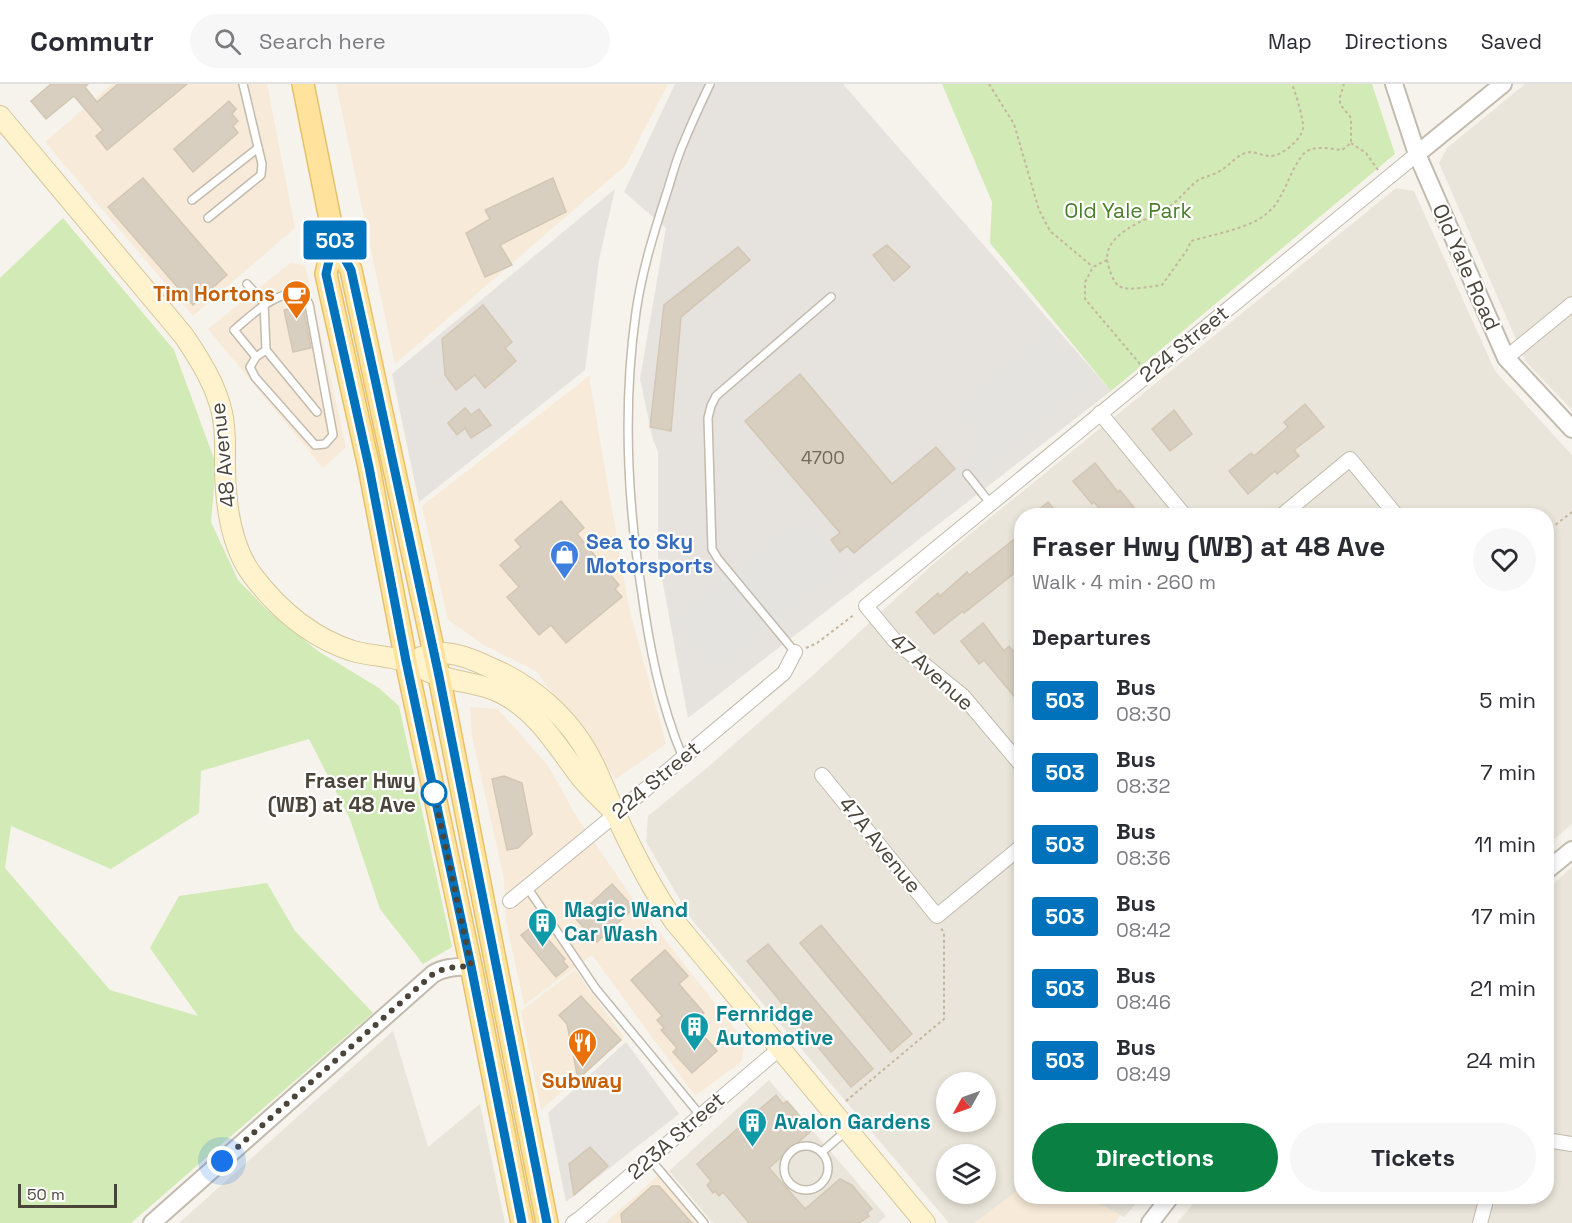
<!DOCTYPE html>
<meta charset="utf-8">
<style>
:root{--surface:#fff;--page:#f7f7f7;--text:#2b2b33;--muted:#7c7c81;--line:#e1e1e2;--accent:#0b8043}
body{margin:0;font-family:"Space Grotesk",sans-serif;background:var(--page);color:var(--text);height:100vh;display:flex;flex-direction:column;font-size:22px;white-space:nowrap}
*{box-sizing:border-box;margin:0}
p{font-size:20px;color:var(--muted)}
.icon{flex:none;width:33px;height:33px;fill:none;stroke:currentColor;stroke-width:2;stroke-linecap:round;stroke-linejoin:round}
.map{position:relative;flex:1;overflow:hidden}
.side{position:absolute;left:1014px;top:424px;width:540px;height:696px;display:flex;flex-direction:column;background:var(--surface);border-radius:24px;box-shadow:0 3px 9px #0003}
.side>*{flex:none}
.badge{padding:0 12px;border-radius:4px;font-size:21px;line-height:39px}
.needle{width:39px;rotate:230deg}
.fabs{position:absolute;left:936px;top:988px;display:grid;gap:12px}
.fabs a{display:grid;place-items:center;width:60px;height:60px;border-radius:50%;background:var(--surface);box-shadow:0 3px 9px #0003;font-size:30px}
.scale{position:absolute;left:18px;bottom:15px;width:99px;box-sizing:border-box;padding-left:6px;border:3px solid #4b4439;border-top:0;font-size:16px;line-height:21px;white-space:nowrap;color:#4b4439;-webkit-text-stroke:4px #fff;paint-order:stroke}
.you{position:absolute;width:30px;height:30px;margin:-15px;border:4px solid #fff;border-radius:50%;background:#1a73e8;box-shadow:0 0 0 9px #1a73e833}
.map>.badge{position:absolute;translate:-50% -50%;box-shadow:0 0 0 3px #fff}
h2{padding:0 18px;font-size:22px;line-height:54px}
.round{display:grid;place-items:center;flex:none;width:63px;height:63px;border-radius:32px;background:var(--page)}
.headline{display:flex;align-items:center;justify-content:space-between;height:102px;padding:0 18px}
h1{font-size:28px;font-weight:600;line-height:45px}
.action{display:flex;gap:12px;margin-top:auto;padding:12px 18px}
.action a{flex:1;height:69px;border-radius:36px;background:var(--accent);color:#fff;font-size:24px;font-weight:600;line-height:69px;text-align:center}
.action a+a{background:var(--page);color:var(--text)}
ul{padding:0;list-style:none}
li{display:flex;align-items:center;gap:18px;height:72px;padding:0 18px}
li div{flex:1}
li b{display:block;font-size:22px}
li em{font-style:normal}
li .badge{min-width:66px;font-weight:700;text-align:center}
header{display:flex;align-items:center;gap:36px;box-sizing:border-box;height:84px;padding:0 30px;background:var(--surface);border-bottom:2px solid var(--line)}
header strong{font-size:28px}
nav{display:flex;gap:33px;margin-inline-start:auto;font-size:21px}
.search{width:420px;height:54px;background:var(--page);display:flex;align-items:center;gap:15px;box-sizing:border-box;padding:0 21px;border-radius:33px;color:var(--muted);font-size:22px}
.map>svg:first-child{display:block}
.residential{fill:#eae5da;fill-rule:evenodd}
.commercial{fill:#f7ead8}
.industrial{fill:#e6e2dd}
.green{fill:#d2eab5}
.parking{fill:#e5e3e0}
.building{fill:#d8cfc1;stroke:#d3c7b4;stroke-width:1.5}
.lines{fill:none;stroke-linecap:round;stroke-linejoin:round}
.service-casing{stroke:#c2bbae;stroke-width:10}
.minor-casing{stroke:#c2bbae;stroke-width:16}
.tertiary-casing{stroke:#c2bbae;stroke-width:20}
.secondary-casing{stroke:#d6c79b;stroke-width:22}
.primary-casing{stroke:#e6c16a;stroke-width:24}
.path{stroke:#c4b79f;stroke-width:2;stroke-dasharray:3 3;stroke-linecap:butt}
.service{stroke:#fff;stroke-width:7}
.minor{stroke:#fff;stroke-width:14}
.tertiary{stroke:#fff;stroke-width:16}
.secondary{stroke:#fff3cd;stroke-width:20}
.primary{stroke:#ffe39c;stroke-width:21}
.line-casing{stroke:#fff;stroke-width:14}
.line{stroke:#0072bc;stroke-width:9}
.walk{stroke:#4b4439;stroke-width:6;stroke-dasharray:0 10.8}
.stop-dot{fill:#fff;stroke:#0072bc;stroke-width:3}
.labels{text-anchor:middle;stroke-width:4.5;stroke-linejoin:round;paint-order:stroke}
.number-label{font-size:18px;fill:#6e675b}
.park-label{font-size:21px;fill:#4a7f2a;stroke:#fff}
.street-label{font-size:21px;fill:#4b4439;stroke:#fff}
.food-label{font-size:21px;font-weight:bold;fill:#c56008;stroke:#fff;text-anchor:end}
.shop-label{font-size:21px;font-weight:bold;fill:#366cbe;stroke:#fff;text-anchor:start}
.stop-label{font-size:21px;font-weight:bold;fill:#4b4439;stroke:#fff;text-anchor:end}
.culture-label{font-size:21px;font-weight:bold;fill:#0d838f;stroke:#fff;text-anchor:start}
</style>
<header>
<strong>Commutr</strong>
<div class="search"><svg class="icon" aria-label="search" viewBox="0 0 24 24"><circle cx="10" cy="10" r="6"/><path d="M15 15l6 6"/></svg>Search here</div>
<nav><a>Map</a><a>Directions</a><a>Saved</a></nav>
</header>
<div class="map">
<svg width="1572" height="1139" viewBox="0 0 1572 1139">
<rect width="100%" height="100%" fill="#f6f3ec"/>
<g class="residential">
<polygon points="1525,0 1572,0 1572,326 1526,278 1439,79 1447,64"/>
<path d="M1396,104L1414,107L1495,287L1572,371V740L1547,761L1546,432H1022L1021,1104L975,1139H949L692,836L646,758L648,732L708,683L812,592L932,481ZM946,999H986V1038H946ZM946,1071H986V1110H946Z"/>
<polygon points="1572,783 1572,1139 1177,1139 1199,1113 1546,1113 1547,806"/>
<polygon points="393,947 428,1063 480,1020 505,1139 179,1139"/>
<polygon points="769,996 886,1132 878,1139 713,1139 669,1087"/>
<polygon points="1086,1113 1142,1113 1124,1133"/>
</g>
<g class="commercial">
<polygon points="112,0 267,0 295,144 193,232 45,58"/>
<polygon points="336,0 668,0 626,81 395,280"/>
<polygon points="290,179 305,181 346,363 323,384 208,245"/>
<polygon points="589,292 629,524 666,660 616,695 536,587 484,561 448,536 422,422"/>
<polygon points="470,623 498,625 549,683 575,730 631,812 745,958 741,978 695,1012 592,871 524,921 506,837 504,795 472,652"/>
<polygon points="575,886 624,953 541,1026 521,927"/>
<polygon points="665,1085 708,1139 605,1139"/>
<polygon points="1021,1104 1022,1113 1086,1113 1120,1131 1115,1139 975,1139"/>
</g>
<g class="industrial">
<polygon points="675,0 843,0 1111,307 688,634 658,473 658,367 653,356 640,295 666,144 624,108"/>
<polygon points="615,105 599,176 585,286 419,418 392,290"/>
<polygon points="626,958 679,1030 566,1118 548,1029"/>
</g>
<g class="green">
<polygon points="942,0 1372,0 1395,70 1111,307 990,159 992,118"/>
<polygon points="63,134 174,266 216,380 211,438 238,496 267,526 318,567 379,604 399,622 452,863 423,880 380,825 350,735 309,655 201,687 199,729 111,785 11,742 5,784 110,906 198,932 150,864 179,812 267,799 295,847 373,929 131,1139 0,1139 0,194"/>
</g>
<g class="parking">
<polygon points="1049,244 1094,298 978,394 964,379 977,353 954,323"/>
<polygon points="802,429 846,484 716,590 672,536"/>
</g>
<g class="building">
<polygon points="51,0 88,0 85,3 97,18 118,0 187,0 107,66 96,52 103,46 74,12 46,35 31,17"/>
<polygon points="229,17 236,25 232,30 238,37 233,42 238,49 193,88 174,65"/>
<polygon points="143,94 227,191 193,221 108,123"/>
<polygon points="553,94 566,128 500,161 512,181 485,193 466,149 490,135 485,126"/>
<polygon points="887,161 910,183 894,197 873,171"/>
<polygon points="738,163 750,176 681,233 671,347 650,343 664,221"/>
<polygon points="483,221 512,258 505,264 516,277 485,304 475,291 456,306 445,291 442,255"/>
<polygon points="303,222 311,264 293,268 284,226"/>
<polygon points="800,290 892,400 936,363 955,385 854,469 847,462 840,468 831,456 840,449 745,337"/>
<polygon points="1305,320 1324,343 1294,366 1299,372 1277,390 1275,387 1248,410 1229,387 1251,369 1254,372 1288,343 1284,338"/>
<polygon points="465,324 471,331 479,325 491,341 471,354 465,344 457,351 448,339"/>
<polygon points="1174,326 1192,350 1170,367 1152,345"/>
<polygon points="1095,379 1118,408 1120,406 1141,432 1105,432 1094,418 1092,420 1073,397"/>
<polygon points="561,417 584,444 577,450 619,501 615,505 622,513 566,559 551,541 539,551 507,513 519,503 500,481 521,463 515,456"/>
<polygon points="1048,418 1060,432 1031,432"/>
<polygon points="1022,449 1022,483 964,529 963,527 934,550 916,528 938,509 940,512 967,488 969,491"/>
<polygon points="983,539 1004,567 1009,562 1022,578 1022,622 984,576 979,580 961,557"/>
<polygon points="504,692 522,699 532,750 518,764 507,766 492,695"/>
<polygon points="612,800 634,824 597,858 575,834"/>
<polygon points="535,840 565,875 563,877 568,883 556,893 521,851"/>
<polygon points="821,841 912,950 891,968 800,859"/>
<polygon points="768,860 873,985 851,1003 747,877"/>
<polygon points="665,866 688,892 679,900 704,929 692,939 717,967 692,989 673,968 677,964 661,946 664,944 657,936 662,932 631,896"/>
<polygon points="581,912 621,956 578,995 567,940 559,931"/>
<polygon points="776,1011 783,1020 787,1017 806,1039 803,1041 810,1048 769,1084 805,1125 840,1095 852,1101 872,1125 867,1129 869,1132 859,1139 749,1139 723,1108 719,1112 715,1107 713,1109 707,1101 711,1097 697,1080"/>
<polygon points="590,1063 608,1082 574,1111 569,1080"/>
<polygon points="652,1102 659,1102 692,1139 622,1139 621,1130"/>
</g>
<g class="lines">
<defs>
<g id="service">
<polyline points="192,116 258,64"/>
<polyline points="208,134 261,91 262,80 243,0"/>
<path d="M247,200L264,219L266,266L256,273L250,283L255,293L315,361L325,360L333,351L309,220L303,210C278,204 252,231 234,246L256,273"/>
<polyline points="266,266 317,328"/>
<polyline points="967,390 990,419"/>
<polyline points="795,568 718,475 712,465 708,334 711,322 716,312 831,213"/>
<path d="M683,674C660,619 649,561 641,503C627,412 623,319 636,228C642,186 655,145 668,105C673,89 677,73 684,58C692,38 701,19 710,0"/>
<polyline points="527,803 596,905 701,1032"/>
<circle cx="806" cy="1084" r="22"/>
<polyline points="822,1068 847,1046"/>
<polyline points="650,1075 704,1139"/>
</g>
<g id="minor">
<polyline points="1506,274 1572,220"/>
<polyline points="1100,329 1185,432"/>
<polyline points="1281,432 1350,375 1397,432"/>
<polyline points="1022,682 963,612 895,557 866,522 1417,70"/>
<polyline points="822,691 937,832 1022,762"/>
<polyline points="510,817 616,730 784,589 795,568"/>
<polyline points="1546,1056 1572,1060"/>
<polyline points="573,1139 579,1135 779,965"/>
<polyline points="1480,1139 1487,1113"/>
</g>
<g id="tertiary">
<polyline points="1394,0 1417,70 1506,274 1572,345"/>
<polyline points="1417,70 1503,0"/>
<polyline points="1546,787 1572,766"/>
<path d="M152,1139L433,890C444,883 458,883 471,882"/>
<polyline points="1150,1139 1170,1113"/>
</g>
<g id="secondary">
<path d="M0,32L184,252C200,276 216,301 222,329C226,345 225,363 225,379C225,416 230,462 253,492C279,526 312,554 353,567C371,572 390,572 407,578C418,581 428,589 440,592C460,599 482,599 501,609C535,626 554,657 576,687C587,703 603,716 616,730"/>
<path d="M421,573C425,572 430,570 434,569C452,567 475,576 491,584C534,602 572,636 593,679C601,695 608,713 615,729C632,766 651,805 675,838L925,1139"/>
</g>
<g id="primary">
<polyline points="303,0 334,155 351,186 439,592 547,1139"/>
<polyline points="334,155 326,190 369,383 406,577 471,882 522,1139"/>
</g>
</defs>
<use href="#service" class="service-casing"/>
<use href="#minor" class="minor-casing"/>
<use href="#tertiary" class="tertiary-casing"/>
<use href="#secondary" class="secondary-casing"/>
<use href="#primary" class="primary-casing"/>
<g class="path">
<polyline points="989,0 1014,40 1039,126 1050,147 1093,183"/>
<polyline points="1351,59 1366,69 1378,86"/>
<path d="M1107,176C1109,184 1112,197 1119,202C1127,208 1152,202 1162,201L1187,166L1191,157C1212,151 1249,144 1265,131C1271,126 1277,120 1280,113C1288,101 1296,72 1309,66C1319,62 1331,65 1342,66L1351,59V34L1340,20V13L1344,0"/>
<path d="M1140,280L1085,215V198L1093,183L1107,176C1107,170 1108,164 1112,159C1124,142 1152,134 1170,122C1180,115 1187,105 1197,97C1203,93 1211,92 1218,88C1227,84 1234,74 1243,70C1252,65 1261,72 1270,72C1281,73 1302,55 1303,44C1304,37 1295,7 1292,0"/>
<polyline points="1546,448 1572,428"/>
<polyline points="806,564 817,559 855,530"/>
<polyline points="846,1017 944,935 944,849 941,844"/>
</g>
<use href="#service" class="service"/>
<use href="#minor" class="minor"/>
<use href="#tertiary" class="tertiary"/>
<use href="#secondary" class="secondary"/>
<use href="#primary" class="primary"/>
</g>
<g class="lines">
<defs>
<polyline id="line" points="522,1139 471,882 406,577 369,383 326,190 334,155 351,186 375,295 439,592 547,1139"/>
</defs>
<use href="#line" class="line-casing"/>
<use href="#line" class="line"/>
<path class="walk" d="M222,1077L433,890C444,883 458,883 471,882L433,704L434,709"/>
</g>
<defs>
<symbol id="cafe-pin" viewBox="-11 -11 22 30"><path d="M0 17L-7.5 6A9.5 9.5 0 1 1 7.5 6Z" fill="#e8710a" stroke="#fff"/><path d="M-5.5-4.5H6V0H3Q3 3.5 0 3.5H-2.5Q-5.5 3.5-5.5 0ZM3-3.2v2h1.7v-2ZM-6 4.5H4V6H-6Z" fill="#fff"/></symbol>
<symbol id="shop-pin" viewBox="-11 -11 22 30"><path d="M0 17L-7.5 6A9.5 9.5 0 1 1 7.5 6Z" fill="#3f7fe0" stroke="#fff"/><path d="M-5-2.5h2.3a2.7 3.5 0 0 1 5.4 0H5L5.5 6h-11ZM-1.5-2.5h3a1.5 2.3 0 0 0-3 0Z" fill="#fff"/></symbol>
<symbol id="building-pin" viewBox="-11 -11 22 30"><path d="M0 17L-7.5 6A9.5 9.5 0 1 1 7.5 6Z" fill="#0f9aa8" stroke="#fff"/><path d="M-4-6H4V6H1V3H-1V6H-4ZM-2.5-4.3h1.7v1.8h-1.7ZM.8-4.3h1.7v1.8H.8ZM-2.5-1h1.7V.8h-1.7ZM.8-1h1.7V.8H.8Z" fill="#fff"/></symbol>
<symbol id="restaurant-pin" viewBox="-11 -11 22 30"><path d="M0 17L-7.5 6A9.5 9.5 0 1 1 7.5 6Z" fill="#e8710a" stroke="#fff"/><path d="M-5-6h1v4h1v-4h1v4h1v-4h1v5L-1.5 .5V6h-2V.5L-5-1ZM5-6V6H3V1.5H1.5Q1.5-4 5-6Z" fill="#fff"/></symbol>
</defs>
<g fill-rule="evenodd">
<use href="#cafe-pin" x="280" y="194" width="33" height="45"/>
<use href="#shop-pin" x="548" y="454" width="33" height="45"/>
<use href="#building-pin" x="526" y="822" width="33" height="45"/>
<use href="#building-pin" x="678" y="926" width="33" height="45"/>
<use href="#restaurant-pin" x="566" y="942" width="33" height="45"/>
<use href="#building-pin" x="736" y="1022" width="33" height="45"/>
</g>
<circle class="stop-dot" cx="434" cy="709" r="12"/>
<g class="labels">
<g class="number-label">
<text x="823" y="380">4700</text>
</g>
<g class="park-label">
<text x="1128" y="134">Old Yale Park</text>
</g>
<g class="street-label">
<text transform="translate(1466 183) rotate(66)" y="7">Old Yale Road</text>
<text transform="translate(1184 260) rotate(-39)" y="7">224 Street</text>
<text transform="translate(223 371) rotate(-96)" y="7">48 Avenue</text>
<text transform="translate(932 588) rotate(42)" y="7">47 Avenue</text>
<text transform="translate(656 696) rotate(-40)" y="7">224 Street</text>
<text transform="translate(880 761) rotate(51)" y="7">47A Avenue</text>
<text transform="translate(676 1052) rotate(-41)" y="7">223A Street</text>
</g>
<g class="food-label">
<text x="275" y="217">Tim Hortons</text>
<text x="582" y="1004" text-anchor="middle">Subway</text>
</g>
<g class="shop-label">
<text x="586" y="465">Sea to Sky<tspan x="586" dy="24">Motorsports</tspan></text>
</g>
<g class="stop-label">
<text x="416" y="704">Fraser Hwy<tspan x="416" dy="24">(WB) at 48 Ave</tspan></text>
</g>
<g class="culture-label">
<text x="564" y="833">Magic Wand<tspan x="564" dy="24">Car Wash</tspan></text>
<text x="716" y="937">Fernridge<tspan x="716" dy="24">Automotive</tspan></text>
<text x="774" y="1045">Avalon Gardens</text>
</g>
</g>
</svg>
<div class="fabs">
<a><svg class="needle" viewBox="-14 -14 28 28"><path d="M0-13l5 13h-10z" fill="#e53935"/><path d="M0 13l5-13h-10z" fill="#7c7c81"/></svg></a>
<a><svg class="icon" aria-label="layers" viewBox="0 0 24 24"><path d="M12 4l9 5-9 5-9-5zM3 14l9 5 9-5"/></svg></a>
</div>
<div class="scale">50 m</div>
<div class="you" style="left:222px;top:1077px"></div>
<b class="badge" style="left:335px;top:156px;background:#0072bc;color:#fff">503</b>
<section class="side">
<div class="headline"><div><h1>Fraser Hwy (WB) at 48 Ave</h1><p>Walk · 4 min · 260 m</p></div><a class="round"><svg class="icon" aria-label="heart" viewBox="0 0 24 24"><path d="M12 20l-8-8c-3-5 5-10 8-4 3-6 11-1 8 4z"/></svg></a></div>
<h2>Departures</h2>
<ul>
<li><span class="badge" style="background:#0072bc;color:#fff">503</span><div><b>Bus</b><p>08:30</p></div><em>5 min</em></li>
<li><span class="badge" style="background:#0072bc;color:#fff">503</span><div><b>Bus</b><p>08:32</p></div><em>7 min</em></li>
<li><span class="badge" style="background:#0072bc;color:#fff">503</span><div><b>Bus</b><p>08:36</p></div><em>11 min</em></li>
<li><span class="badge" style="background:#0072bc;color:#fff">503</span><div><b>Bus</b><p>08:42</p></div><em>17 min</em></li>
<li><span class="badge" style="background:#0072bc;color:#fff">503</span><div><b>Bus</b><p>08:46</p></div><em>21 min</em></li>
<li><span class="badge" style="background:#0072bc;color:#fff">503</span><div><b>Bus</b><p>08:49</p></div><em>24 min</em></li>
</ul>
<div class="action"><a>Directions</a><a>Tickets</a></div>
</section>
</div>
